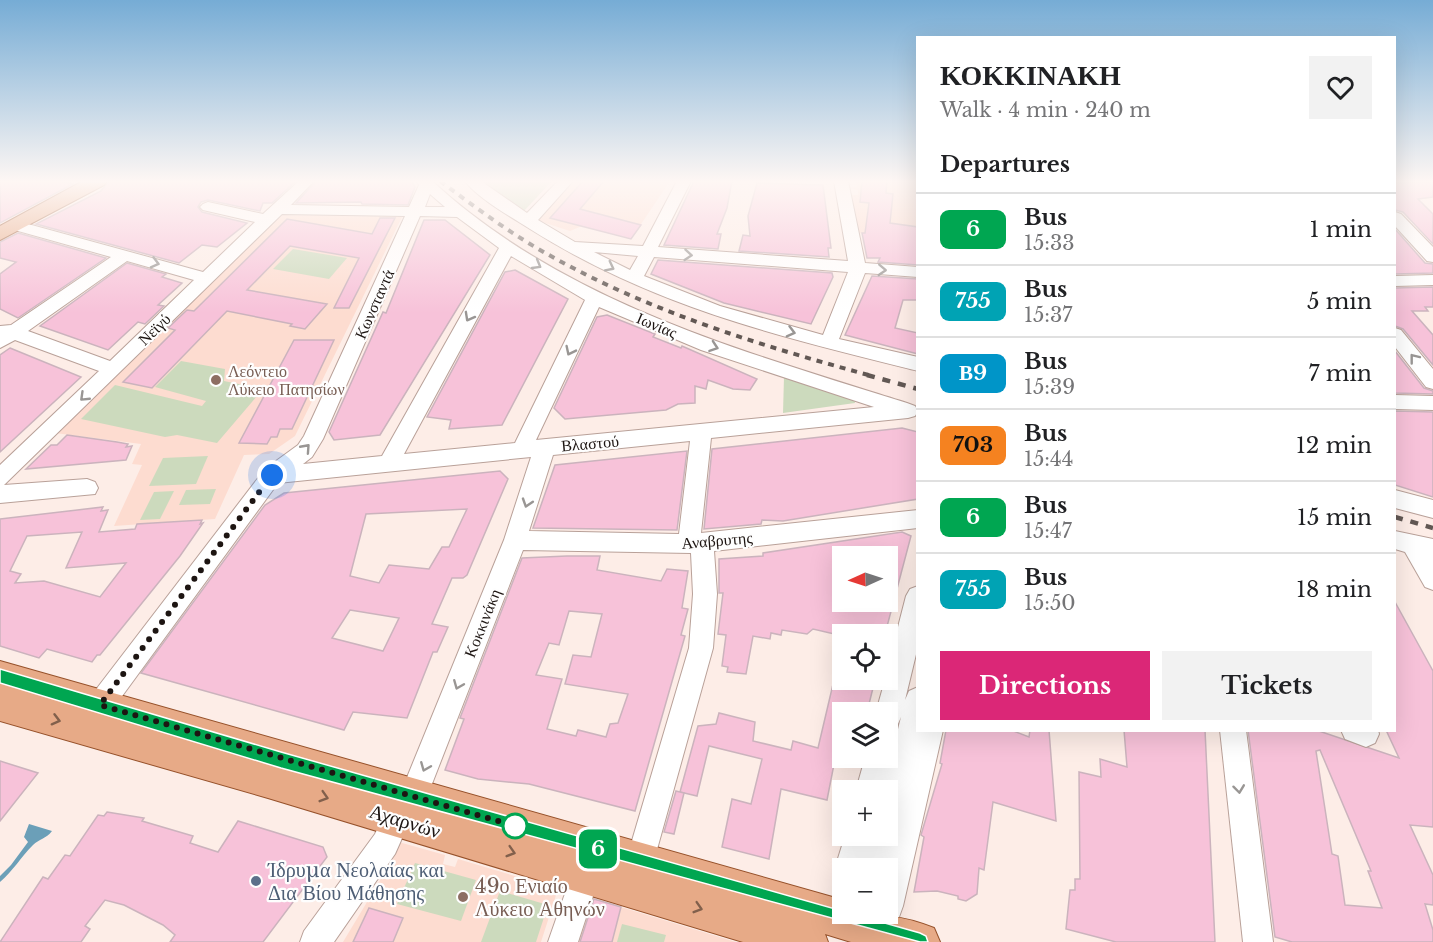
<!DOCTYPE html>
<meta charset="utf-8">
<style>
:root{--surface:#fff;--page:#f2f2f2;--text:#202124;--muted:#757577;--line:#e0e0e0;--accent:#db2777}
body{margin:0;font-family:"Libre Baskerville",serif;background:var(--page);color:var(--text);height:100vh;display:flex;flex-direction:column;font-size:22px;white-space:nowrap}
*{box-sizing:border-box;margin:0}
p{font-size:20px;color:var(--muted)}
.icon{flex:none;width:33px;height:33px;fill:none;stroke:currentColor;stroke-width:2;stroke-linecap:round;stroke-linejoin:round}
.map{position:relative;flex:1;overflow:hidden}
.side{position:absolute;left:916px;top:36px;width:480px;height:696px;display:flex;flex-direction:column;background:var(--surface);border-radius:0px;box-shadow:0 6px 24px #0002}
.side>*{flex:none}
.badge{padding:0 12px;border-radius:9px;font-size:21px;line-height:39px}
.needle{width:39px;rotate:267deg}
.controls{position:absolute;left:832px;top:546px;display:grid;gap:12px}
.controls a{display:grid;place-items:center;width:66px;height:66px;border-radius:0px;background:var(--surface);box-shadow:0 6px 24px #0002;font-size:30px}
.you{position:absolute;width:30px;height:30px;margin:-15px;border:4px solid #fff;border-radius:50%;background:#1a73e8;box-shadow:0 0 0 9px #1a73e833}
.map>.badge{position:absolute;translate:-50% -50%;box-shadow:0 0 0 3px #fff}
h2{padding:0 24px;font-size:22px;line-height:54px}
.round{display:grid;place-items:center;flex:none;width:63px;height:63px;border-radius:0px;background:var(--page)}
.headline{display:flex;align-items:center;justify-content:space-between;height:102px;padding:0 24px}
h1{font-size:28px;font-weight:800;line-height:45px}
.button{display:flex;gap:12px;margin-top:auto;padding:12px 24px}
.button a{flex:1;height:69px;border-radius:0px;background:var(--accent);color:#fff;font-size:24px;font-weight:800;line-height:69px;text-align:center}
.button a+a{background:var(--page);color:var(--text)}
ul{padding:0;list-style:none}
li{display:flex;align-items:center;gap:18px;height:72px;padding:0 24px;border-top:2px solid var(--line)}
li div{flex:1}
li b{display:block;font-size:22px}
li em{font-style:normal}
li .badge{min-width:66px;font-weight:700;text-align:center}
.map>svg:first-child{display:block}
.built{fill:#fddcd0}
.green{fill:#ccdabd}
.water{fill:#6b9fb8}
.building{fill:#f7c2d9;stroke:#cbb3bd;stroke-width:1.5;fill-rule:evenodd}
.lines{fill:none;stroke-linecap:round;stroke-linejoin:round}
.minor-casing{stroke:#b9a199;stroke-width:2}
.major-casing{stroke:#96512a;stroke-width:2}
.minor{fill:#fff;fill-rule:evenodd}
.major{fill:#e7aa87;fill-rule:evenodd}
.rail-far1{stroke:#625854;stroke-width:4;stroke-dasharray:6 6;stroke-linecap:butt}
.rail{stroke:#625854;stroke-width:4.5;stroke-dasharray:8 8;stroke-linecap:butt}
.oneway{stroke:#999694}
.oneway2{stroke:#82604c}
.line{fill:#00a651;stroke:#fff;stroke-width:1.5}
.walk{stroke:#1d1512;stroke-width:6;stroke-dasharray:0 10.8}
.education-dot{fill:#8d6e63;stroke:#fefefe;stroke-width:2}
.stop-dot{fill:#fff;stroke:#00a651;stroke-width:3}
.service-dot{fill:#5c6f8a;stroke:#fefefe;stroke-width:2}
.labels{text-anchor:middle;stroke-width:4.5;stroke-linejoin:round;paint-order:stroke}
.street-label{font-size:16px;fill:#1d1512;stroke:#fefefe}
.education-label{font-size:16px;fill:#785e54;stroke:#fefefe;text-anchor:start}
.near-street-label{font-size:20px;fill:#1d1512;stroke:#fefefe}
.near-service-label{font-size:20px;fill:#4e5e75;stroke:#fefefe;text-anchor:start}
.near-education-label{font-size:20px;fill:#785e54;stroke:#fefefe;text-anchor:start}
</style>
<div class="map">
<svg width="1433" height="942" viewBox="0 0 1433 942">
<rect width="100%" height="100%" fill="#fdede7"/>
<g class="built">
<polygon points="572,181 670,181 631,239 582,226 570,231 536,220"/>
<polygon points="856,181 918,181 918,240 858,233 850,195 858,195 858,190 849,188 857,187"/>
<polygon points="280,215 402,217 295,436 269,454 244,455 215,519 114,526 142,465 132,464 141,444 55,433 166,328"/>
<polygon points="395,841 445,855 443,864 455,867 458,859 558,889 541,942 343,942 394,857 389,850"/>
<polygon points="589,898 621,907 736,942 571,942"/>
</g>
<g class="green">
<polygon points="483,181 552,181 523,212"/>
<polygon points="293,249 347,258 329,279 273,269"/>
<polygon points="181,361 225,369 224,381 263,389 217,443 177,435 165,437 81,419 115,385 202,406 206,401 155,387"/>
<polygon points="784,377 854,398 855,403 783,413"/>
<polygon points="208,456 196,484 149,486 163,458"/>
<polygon points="216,489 210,504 179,505 186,490"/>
<polygon points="174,491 160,519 140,520 154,492"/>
<polygon points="415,863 476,880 461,921 397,904"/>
<polygon points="500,891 548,905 536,942 481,942"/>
<polygon points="622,924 666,935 664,942 617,942"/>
</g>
<path class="water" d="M29,824L52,831C46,839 39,839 33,845C21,857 13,871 0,882V876L11,865L28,842L24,837Z"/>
<g class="building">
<polygon points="0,181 60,181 73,184 0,223"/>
<polygon points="109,181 296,181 272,203 263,203 260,211 208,200 201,202 198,207 202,212 247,223 217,247 202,245 179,263 36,224 101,191"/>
<polygon points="316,181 411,181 415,187 408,205 362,204 361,202 296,203"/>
<polygon points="583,181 604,181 580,209 641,225 631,239 550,218"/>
<polygon points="694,181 732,181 727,208 717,234 721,234 718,249 664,245"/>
<polygon points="862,181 887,181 886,193 893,194 890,223 918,227 918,265 878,262 880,258 867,258 862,233 865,233 869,203 860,202"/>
<polygon points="1433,182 1433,197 1418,199 1433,214 1433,244 1403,212 1395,210 1395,183"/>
<polygon points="757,183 823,185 831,248 828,248 829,257 739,251 743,235 750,236 748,216"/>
<polygon points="380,218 395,218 349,308 334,308 359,258 290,246 247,290 327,304 305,329 290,326 292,324 227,311 152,388 123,382 175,330 168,328 187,310 194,311 287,219 372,234"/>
<polygon points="424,220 445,220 490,255 380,435 334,440 329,432 383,312 386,313"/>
<polygon points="1395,229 1425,263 1433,264 1433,273 1395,274"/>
<polygon points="18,233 106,258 18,318 0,309 0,274 16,262 0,258 0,242"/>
<polygon points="658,260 832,273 833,277 811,324 724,303 651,274"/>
<polygon points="127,263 166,274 162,277 182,283 158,305 164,306 145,324 138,322 108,350 40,326"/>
<polygon points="515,270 568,299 502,425 449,429 451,420 427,417 505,272"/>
<polygon points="872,276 918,279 918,300 903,300 895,328 918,333 918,354 845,335"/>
<polygon points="1433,287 1433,307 1425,307 1428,311 1412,311 1433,335 1433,365 1403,329 1395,326 1395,288"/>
<polygon points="607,315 655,334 653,337 681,348 682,346 757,379 750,390 733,389 708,380 706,389 695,386 695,403 678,404 666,410 565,419 554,408 597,317"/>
<polygon points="294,340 334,340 292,429 280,429 277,437 271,437 267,444 239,443"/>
<polygon points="10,348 81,377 0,452 0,355"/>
<polygon points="1395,351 1424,388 1433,391 1433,394 1395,393"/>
<polygon points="1395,411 1433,412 1433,497 1395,485"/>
<polygon points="902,428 918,432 918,499 783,521 762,520 761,524 704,529 712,449"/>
<polygon points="67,435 117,442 128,444 126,447 132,446 126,460 26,469 51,445 57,445"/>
<polygon points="687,451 677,530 533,528 555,465"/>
<path d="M500,471L508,479L467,575L463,578H452L432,624L448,627L437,652H433L407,718L353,712L344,730L141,673L265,505L284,493ZM467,509L449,547H442L429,569L389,565L379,583L350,576L366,514ZM350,610L399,618L383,651L332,638Z"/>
<path d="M103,507L101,511L108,510L99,532L135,529L137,524L202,520L200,524L203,523L180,556L100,655H97L92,662L47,649L39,658L0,646V519ZM82,532L66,568L126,563L100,597L44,581L15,583L21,574L10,571L27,536Z"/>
<path d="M902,532L911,536L885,634L843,636L813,629L807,634L782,630L781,635L771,633L770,639L753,636L746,674L727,672L728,667L722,666L726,635L718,634L723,593H719V559L763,556V553ZM843,556H888V602H842Z"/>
<path d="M567,556H600L597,570L661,581L667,569L688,571L682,608L688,609L681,635L685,636L635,811L529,784L478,779L445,770L464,719L460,718L522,558ZM569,611L602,614L591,657L573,655L565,684L628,694L618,723L610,724L606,737L578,730L576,736L547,729L562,679L536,675L549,643L559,645Z"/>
<path d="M1395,602L1433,671V827L1410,825L1433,875V905L1425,904L1433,930V942H1292L1275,937L1248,730H1316L1399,758L1386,730H1395ZM1320,750L1371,871H1368L1382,908L1345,905L1338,856L1332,854L1316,751Z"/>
<polygon points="834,680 875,680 867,712 843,712 843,756 836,754 827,800 781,789 769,859 722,847 732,799 751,804 762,759 709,746 697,796 680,792 698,726 716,724 719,713 755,722 753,741 791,750 793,741 818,748"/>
<polygon points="946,730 1011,730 1029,737 1030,730 1049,730 1056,821 993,802 984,870 979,868 977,894 966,901 958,899 958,896 937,891 914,892 924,837 921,835 942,764 940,763"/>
<polygon points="1124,730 1205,730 1215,942 1116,942 1066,929 1070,890 1075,890 1075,879 1080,879 1079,772 1101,777 1100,759 1127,767"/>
<polygon points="0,761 38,773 0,821"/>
<polygon points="676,791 684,793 674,834 664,832"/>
<polygon points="107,812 144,818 142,821 193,836 190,843 218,852 238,821 323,847 327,857 263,942 170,942 175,935 163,925 124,905 105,900 85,926 90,929 81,942 0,942 43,877 48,879 65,855 70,856 98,815 104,816"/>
<polygon points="594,899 621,907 612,942 580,942"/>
<polygon points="369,908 403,918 393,942 353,942"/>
</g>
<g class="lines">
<defs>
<g id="minor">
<path d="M299,181H314L291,205L409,207L419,185L416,181H432C565,303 739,350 907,403L915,406L918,411L915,416L908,418L711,438L701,533L918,510V528L714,551L717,594L713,648L651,871L641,876L631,871L626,861L689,648L693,594L691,553L523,550L423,807L413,811L407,809L411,818L395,854L334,942H300L304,931L375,834L387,808L397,804L403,806L399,797L504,540L531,457L278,483L109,714L100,718L91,714L87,705L91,696L265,469L298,445L304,436L405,216L282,214L4,485L87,479L95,482L98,488L95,494L0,503V465L99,371L15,340L0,348V326L11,325L111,257L11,229L9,226L17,221L203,272L255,222L203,210L200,207L203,204L208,202L263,214ZM430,194L445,207H425ZM420,216L457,217L499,248L382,456L303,464L312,457L323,439ZM511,256L585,300L515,443L404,454ZM127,261L194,280L110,361L28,331ZM599,307L701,350L874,407L536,440ZM690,441L679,534L529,531L553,455Z"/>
<path d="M465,181H481L527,213L558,181H573L538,220L575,242L643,246L677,181H691L658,247L848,261L834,181H848L865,263L918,267V277L865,273L839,339L918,357V371C778,336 654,307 530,229C513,218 477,198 465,181ZM594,252L638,256L630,270ZM654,257L848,272L823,335L720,306L644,276Z"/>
<polygon points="1395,212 1401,214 1433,247 1433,262 1427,261 1395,226"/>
<polygon points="1433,275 1433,285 1395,286 1395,276"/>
<polygon points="1395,328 1401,330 1433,369 1433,389 1426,387 1395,347"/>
<polygon points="1395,395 1433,396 1433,410 1395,409"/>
<polygon points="1395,490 1433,500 1433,518 1395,508"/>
<polygon points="1395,531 1433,539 1433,590 1425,587 1405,552 1395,549"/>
<polygon points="918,586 918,646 905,700 909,691 918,687 918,730 943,730 903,906 899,917 888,921 876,914 888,914 888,868 843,868 843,880 835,868 845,836 888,836 888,790 856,790 865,758 888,758 888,749 891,758 901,717 897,726 888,730 888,712 876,712 885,680 888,680 888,666 906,596 910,589"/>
<polygon points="1220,730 1246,730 1273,942 1243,942"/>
<polygon points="1341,730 1378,730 1379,734 1375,743 1366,747 1345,739"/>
<polygon points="585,860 595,865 600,875 578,942 548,942 575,865"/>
</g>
<g id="major">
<polygon points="83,181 107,181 104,185 0,240 0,226"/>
<path d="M0,661L843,900V914C876,914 903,915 934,928L940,942H851L825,934L828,942H743L268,798L0,721Z"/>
</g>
</defs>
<use href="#minor" class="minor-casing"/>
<use href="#major" class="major-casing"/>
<use href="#minor" class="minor"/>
<use href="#major" class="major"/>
<path class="rail-far1" d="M440,181C475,207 511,234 549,255C650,312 762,346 872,376"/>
<g class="rail">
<polyline points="867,375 918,389"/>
<polyline points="1395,517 1433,528"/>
</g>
</g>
<defs><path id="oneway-chevron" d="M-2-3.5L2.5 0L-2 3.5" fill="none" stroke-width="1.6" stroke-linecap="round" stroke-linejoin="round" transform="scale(1.5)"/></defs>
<g class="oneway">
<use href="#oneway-chevron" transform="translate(688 255) rotate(5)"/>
<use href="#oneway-chevron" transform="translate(155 263) rotate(15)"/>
<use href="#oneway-chevron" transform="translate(537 265) rotate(30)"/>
<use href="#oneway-chevron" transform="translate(610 267) rotate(27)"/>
<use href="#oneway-chevron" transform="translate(882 270) rotate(3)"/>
<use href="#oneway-chevron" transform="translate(469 317) rotate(119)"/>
<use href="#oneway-chevron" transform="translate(791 332) rotate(15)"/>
<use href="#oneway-chevron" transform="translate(714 347) rotate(19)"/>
<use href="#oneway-chevron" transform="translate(570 351) rotate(116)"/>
<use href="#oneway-chevron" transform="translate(1414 358) rotate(-128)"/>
<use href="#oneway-chevron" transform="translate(84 397) rotate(136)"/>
<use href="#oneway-chevron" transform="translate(306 448) rotate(-48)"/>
<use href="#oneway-chevron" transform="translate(527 503) rotate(108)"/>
<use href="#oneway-chevron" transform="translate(458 685) rotate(112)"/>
<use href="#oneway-chevron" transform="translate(425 767) rotate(112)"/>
<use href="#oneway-chevron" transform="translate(1239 789) rotate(83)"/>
</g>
<g class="oneway2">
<use href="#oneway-chevron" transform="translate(56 720) rotate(15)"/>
<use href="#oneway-chevron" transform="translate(324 797) rotate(17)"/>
<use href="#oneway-chevron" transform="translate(511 852) rotate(17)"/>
<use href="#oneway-chevron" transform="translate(698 908) rotate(17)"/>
</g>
<linearGradient id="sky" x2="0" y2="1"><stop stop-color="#76acd5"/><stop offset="0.58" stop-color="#fef7f4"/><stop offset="1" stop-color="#fef7f4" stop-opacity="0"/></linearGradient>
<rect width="1433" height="313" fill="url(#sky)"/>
<polygon class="line" points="0,669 281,752 920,933 926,936 928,942 920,942 281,768 0,683"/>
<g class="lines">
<polyline class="walk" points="272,475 100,705 515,826"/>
</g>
<g class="education-dot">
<circle cx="216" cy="380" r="6"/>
<circle cx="463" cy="897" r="6"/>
</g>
<circle class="stop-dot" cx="515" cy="826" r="12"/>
<circle class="service-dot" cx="256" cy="881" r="6"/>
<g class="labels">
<g class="street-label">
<text transform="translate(374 304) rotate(-66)" y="6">Κωνσταντά</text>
<text transform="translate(657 325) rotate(23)" y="6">Ιωνίας</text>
<text transform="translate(154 329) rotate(-44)" y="6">Νεϊγύ</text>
<text transform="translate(590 443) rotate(-5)" y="6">Βλαστού</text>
<text transform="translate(717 540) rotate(-5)" y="6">Αναβρυτης</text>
<text transform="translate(482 623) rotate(-68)" y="6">Κοκκινάκη</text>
</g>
<g class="education-label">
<text x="228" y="377">Λεόντειο<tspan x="228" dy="18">Λύκειο Πατησίων</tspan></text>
</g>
<g class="near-street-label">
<text transform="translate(405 821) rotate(17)" y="7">Αχαρνών</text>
</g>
<g class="near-service-label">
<text x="268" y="877">Ίδρυμα Νεολαίας και<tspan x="268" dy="23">Δια Βίου Μάθησης</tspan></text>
</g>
<g class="near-education-label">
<text x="475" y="893">49ο Ενιαίο<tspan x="475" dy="23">Λύκειο Αθηνών</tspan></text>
</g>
</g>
</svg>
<div class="controls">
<a><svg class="needle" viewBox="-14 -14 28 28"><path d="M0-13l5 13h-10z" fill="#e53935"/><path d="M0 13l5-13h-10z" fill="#757577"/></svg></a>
<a><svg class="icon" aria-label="locate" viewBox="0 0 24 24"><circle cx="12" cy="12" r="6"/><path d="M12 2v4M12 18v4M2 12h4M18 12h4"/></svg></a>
<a><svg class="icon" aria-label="layers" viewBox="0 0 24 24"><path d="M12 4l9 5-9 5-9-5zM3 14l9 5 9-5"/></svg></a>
<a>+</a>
<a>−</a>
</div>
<div class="you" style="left:272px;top:475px"></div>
<b class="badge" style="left:598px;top:849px;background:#00a651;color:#fff">6</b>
<section class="side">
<div class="headline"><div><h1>ΚΟΚΚΙΝΑΚΗ</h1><p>Walk · 4 min · 240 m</p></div><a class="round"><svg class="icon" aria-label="heart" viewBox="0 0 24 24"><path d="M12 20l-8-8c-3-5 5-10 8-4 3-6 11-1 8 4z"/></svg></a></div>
<h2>Departures</h2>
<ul>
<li><span class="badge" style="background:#00a651;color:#fff">6</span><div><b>Bus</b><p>15:33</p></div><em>1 min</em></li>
<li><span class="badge" style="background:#00a3b4;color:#fff">755</span><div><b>Bus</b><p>15:37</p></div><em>5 min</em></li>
<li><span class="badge" style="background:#0095c8;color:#fff">Β9</span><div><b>Bus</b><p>15:39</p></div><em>7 min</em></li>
<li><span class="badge" style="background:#f58220;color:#111">703</span><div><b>Bus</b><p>15:44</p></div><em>12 min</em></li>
<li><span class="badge" style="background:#00a651;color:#fff">6</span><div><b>Bus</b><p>15:47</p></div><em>15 min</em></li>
<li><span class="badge" style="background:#00a3b4;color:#fff">755</span><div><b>Bus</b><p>15:50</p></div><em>18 min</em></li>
</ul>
<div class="button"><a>Directions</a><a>Tickets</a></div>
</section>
</div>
